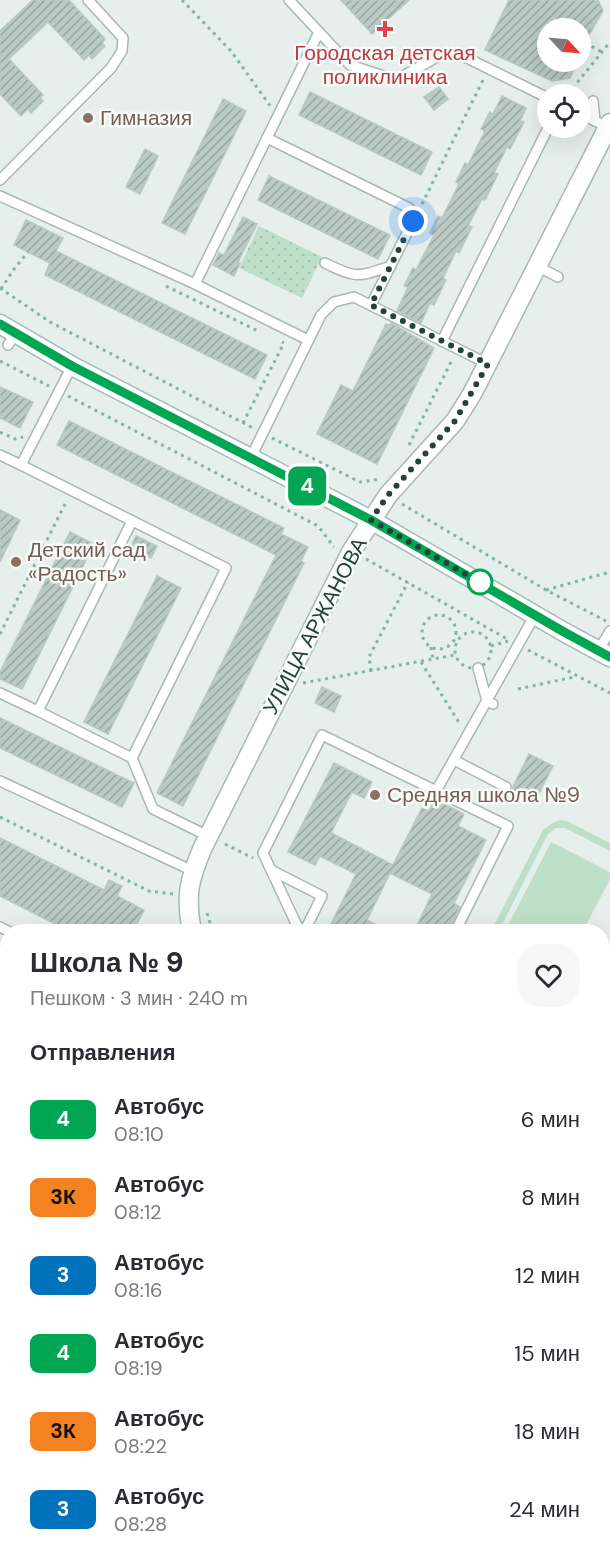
<!DOCTYPE html>
<html lang="ru">
<meta charset="utf-8">
<style>
:root{--surface:#fff;--page:#f7f7f7;--text:#2b2b33;--muted:#7c7c81}
body{margin:0;font-family:"DM Sans",sans-serif;background:var(--page);color:var(--text);height:100vh;display:flex;flex-direction:column;font-size:22px;white-space:nowrap}
*{box-sizing:border-box;margin:0}
p{font-size:20px;color:var(--muted)}
.icon{flex:none;width:33px;height:33px;fill:none;stroke:currentColor;stroke-width:2;stroke-linecap:round;stroke-linejoin:round}
.map{position:relative;flex:1;overflow:hidden}
.drawer{position:absolute;left:0px;top:924px;width:610px;height:638px;display:flex;flex-direction:column;background:var(--surface);border-radius:24px 24px 0 0;box-shadow:0 6px 24px #0002}
.drawer>*{flex:none}
.badge{padding:0 12px;border-radius:9px;font-size:21px;line-height:39px}
.needle{width:39px;rotate:116deg}
.fabs{position:absolute;left:537px;top:18px;display:grid;gap:12px}
.fabs a{display:grid;place-items:center;width:54px;height:54px;border-radius:50%;background:var(--surface);box-shadow:0 6px 24px #0002;font-size:30px}
.you{position:absolute;width:30px;height:30px;margin:-15px;border:4px solid #fff;border-radius:50%;background:#1a73e8;box-shadow:0 0 0 9px #1a73e833}
.map>.badge{position:absolute;translate:-50% -50%;box-shadow:0 0 0 3px #fff}
h2{padding:0 30px;font-size:22px;line-height:54px}
.round{display:grid;place-items:center;flex:none;width:63px;height:63px;border-radius:24px;background:var(--page)}
.overview{display:flex;align-items:center;justify-content:space-between;height:102px;padding:0 30px}
h1{font-size:28px;font-weight:800;line-height:45px}
ul{padding:0;list-style:none}
li{display:flex;align-items:center;gap:18px;height:78px;padding:0 30px}
li div{flex:1}
li b{display:block;font-size:22px}
li em{font-style:normal}
li .badge{min-width:66px;font-weight:700;text-align:center}
.map>svg:first-child{display:block}
.green{fill:url(#green-dots)}
.pitch{fill:#bfe0c8}
.building{fill:url(#building-hatch);stroke:#b8c9c2;stroke-width:1.5}
.lines{fill:none;stroke-linecap:round;stroke-linejoin:round}
.service-casing{stroke:#a8b8b2;stroke-width:12}
.minor-casing{stroke:#a8b8b2;stroke-width:21}
.secondary-casing{stroke:#a4bbb3;stroke-width:21}
.path{stroke:#86b3a5;stroke-width:3;stroke-dasharray:3 4.5;stroke-linecap:butt}
.service{stroke:#fff;stroke-width:9}
.minor{stroke:#fff;stroke-width:18}
.secondary{stroke:#fff;stroke-width:18}
.line-casing{stroke:#fff;stroke-width:14}
.line{stroke:#00a651;stroke-width:9}
.walk{stroke:#24423a;stroke-width:6;stroke-dasharray:0 10.8}
.health-dot{fill:#e0444e;stroke:#f7fbf9;stroke-width:2}
.education-dot{fill:#8d6e63;stroke:#f7fbf9;stroke-width:2}
.stop-dot{fill:#fff;stroke:#00a651;stroke-width:3}
.labels{text-anchor:middle;stroke-width:5;stroke-linejoin:round;paint-order:stroke}
.health-label{font-size:21px;fill:#be3a42;stroke:#f7fbf9}
.education-label{font-size:21px;fill:#785e54;stroke:#f7fbf9;text-anchor:start}
.street-label{font-size:21px;fill:#24423a;stroke:#f7fbf9}
</style>
<div class="map">
<svg width="610" height="1561" viewBox="0 0 610 1561">
<defs>
<pattern id="green-dots" width="8" height="8" patternUnits="userSpaceOnUse" patternTransform="scale(1.5)"><rect width="8" height="8" fill="#bfe0c8"/><path d="M2 2h.1M6 6h.1" fill="none" stroke="#a4c1ad" stroke-width="1.8" stroke-linecap="round"/></pattern>
<pattern id="building-hatch" width="6" height="6" patternUnits="userSpaceOnUse" patternTransform="scale(1.5)"><rect width="6" height="6" fill="#bbcac4"/><path d="M-1 1l2-2M0 6l6-6M5 7l2-2" fill="none" stroke="#98a6a0"/></pattern>
</defs>
<rect width="100%" height="100%" fill="#e6efeb"/>
<polygon class="green" points="259,226 322,257 302,298 239,268"/>
<g class="pitch">
<polygon points="561,820 567,821 610,843 610,851 565,828 556,828 548,834 499,931 491,931 543,830 554,822"/>
<polygon points="551,842 610,872 610,879 583,931 505,931"/>
</g>
<g class="building">
<polygon points="33,0 69,0 105,39 102,43 105,46 92,59 89,55 84,60 48,22 9,59 43,95 40,98 43,101 31,113 28,109 21,116 0,94 0,31"/>
<polygon points="341,0 409,0 372,34"/>
<polygon points="509,0 598,0 603,11 580,50 580,28 548,28 548,62 577,62 570,78 552,81 485,50"/>
<polygon points="439,87 448,99 434,110 424,97"/>
<polygon points="310,92 432,152 421,175 299,115"/>
<polygon points="502,96 526,108 520,121 524,122 510,149 507,147 494,173 498,174 485,200 482,199 468,226 472,227 459,253 456,251 443,278 446,280 434,305 430,303 421,323 397,311 408,287 404,286 413,268 416,270 434,235 430,233 438,216 442,218 459,184 456,182 465,163 468,165 485,131 481,129 490,112 493,114"/>
<polygon points="223,99 246,111 185,234 162,223"/>
<polygon points="145,149 158,156 140,194 126,187"/>
<polygon points="269,176 390,235 378,259 258,200"/>
<polygon points="243,217 257,224 238,262 240,263 234,276 213,265 219,253 224,255"/>
<polygon points="26,220 63,238 56,251 267,355 255,379 45,275 50,263 14,245"/>
<polygon points="391,323 434,348 377,464 317,434 341,385 353,391 386,324 390,325"/>
<polygon points="0,387 33,402 20,428 0,418"/>
<polygon points="69,421 284,528 281,534 308,547 301,561 304,563 183,806 157,793 276,555 57,445"/>
<polygon points="0,510 20,520 0,562"/>
<polygon points="70,532 94,544 22,689 0,679 0,672"/>
<polygon points="136,536 157,546 151,558 130,548"/>
<polygon points="157,576 181,588 108,734 84,722"/>
<polygon points="322,687 341,696 334,712 315,703"/>
<polygon points="0,718 134,783 122,807 0,748"/>
<polygon points="529,754 553,766 534,803 511,791"/>
<polygon points="334,763 372,782 364,798 352,792 331,833 393,865 422,808 429,811 435,799 464,814 458,826 486,840 454,903 460,907 447,932 414,932 432,894 390,873 367,920 389,932 327,932 356,874 320,856 315,865 288,852"/>
<polygon points="0,838 104,890 109,880 122,886 117,896 144,910 133,932 71,932 0,896"/>
</g>
<g class="lines">
<defs>
<g id="service">
<polyline points="289,0 350,65 396,80 444,53 463,56 548,98"/>
<polyline points="593,101 595,121"/>
<polyline points="580,114 608,127"/>
<polyline points="267,138 319,32"/>
<polyline points="0,180 111,68 122,51 123,38 88,0"/>
<polyline points="0,196 195,284 308,340"/>
<path d="M325,263C357,279 358,277 391,266"/>
<polyline points="537,266 558,277"/>
<polyline points="195,284 267,138 409,208 414,213 413,221 371,305"/>
<polyline points="8,345 15,334"/>
<polyline points="488,364 442,341 548,128"/>
<polyline points="72,366 21,465 226,568 132,758 153,809 208,836"/>
<polyline points="0,455 21,465"/>
<polyline points="251,457 321,315 334,302 354,297 442,341"/>
<polyline points="132,521 38,711 132,758"/>
<polyline points="598,651 610,631"/>
<polyline points="478,668 487,701 493,704"/>
<polyline points="0,693 38,711"/>
<polyline points="454,760 506,787"/>
<polyline points="0,781 193,871"/>
<polyline points="436,791 535,615"/>
<polyline points="271,870 322,896 304,932"/>
<polyline points="0,927 10,932"/>
<polyline points="300,932 263,853 322,735 508,826 455,932"/>
<polyline points="0,1000 8,1003"/>
<polyline points="610,1113 606,1121 610,1122"/>
<polyline points="0,1117 8,1120"/>
<polyline points="603,1259 610,1245"/>
<polyline points="0,1345 8,1349"/>
<polyline points="385,1554 400,1561"/>
<polyline points="188,1561 192,1554"/>
<polyline points="454,1561 458,1554"/>
<polyline points="562,1561 566,1554"/>
</g>
<g id="minor">
<path d="M192,932C185,895 189,880 203,847L351,552L388,495L455,421L472,394L610,123"/>
<polyline points="111,1561 114,1554"/>
</g>
<polyline id="secondary" points="0,324 72,366 371,520 564,632 610,657"/>
</defs>
<use href="#service" class="service-casing"/>
<use href="#minor" class="minor-casing"/>
<use href="#secondary" class="secondary-casing"/>
<g class="path">
<polyline points="182,0 231,51 271,107"/>
<polyline points="585,43 602,52"/>
<polyline points="568,94 610,42"/>
<polyline points="422,204 484,78"/>
<polyline points="166,286 260,332"/>
<polyline points="0,288 50,322 253,428"/>
<polyline points="1,289 14,269 28,252"/>
<polyline points="0,361 49,386"/>
<polyline points="68,396 318,526 334,547"/>
<polyline points="243,423 284,343 282,342"/>
<polyline points="0,432 15,439 23,437"/>
<polyline points="272,438 360,482 381,479"/>
<polyline points="409,445 452,360"/>
<polyline points="402,504 546,590 606,621"/>
<polyline points="366,559 509,640"/>
<polyline points="546,590 610,572"/>
<circle cx="439" cy="632" r="17"/>
<circle cx="473" cy="650" r="18"/>
<polyline points="0,634 67,500"/>
<polyline points="491,646 508,641"/>
<polyline points="431,647 433,660"/>
<polyline points="528,650 610,693"/>
<polyline points="421,662 460,724"/>
<polyline points="371,671 369,657 408,582"/>
<polyline points="303,683 455,655"/>
<polyline points="518,689 574,677"/>
<polyline points="0,817 149,891 173,894"/>
<polyline points="225,844 253,858"/>
<polyline points="207,913 213,932"/>
<polyline points="603,962 610,948"/>
<polyline points="603,1203 610,1206"/>
<polyline points="0,1232 8,1236"/>
<polyline points="0,1273 8,1277"/>
<polyline points="603,1283 610,1268"/>
<polyline points="0,1479 8,1472"/>
<polyline points="603,1535 610,1521"/>
<polyline points="236,1554 238,1561"/>
<polyline points="0,1555 8,1541"/>
<polyline points="420,1559 437,1554"/>
<polyline points="590,1561 593,1554"/>
</g>
<use href="#service" class="service"/>
<use href="#minor" class="minor"/>
<use href="#secondary" class="secondary"/>
</g>
<g class="lines">
<defs>
<polyline id="line" points="0,324 72,366 371,520 564,632 610,657"/>
</defs>
<use href="#line" class="line-casing"/>
<use href="#line" class="line"/>
<polyline class="walk" points="413,221 371,305 488,364 455,421 388,495 371,520 481,583 480,582"/>
</g>
<path class="health-dot" d="M382 20h6v6h6v6h-6v6h-6v-6h-6v-6h6z"/>
<g class="education-dot">
<circle cx="88" cy="118" r="6"/>
<circle cx="16" cy="562" r="6"/>
<circle cx="375" cy="795" r="6"/>
</g>
<circle class="stop-dot" cx="480" cy="582" r="12"/>
<g class="labels">
<g class="health-label">
<text x="385" y="60">Городская детская<tspan x="385" dy="24">поликлиника</tspan></text>
</g>
<g class="education-label">
<text x="100" y="125">Гимназия</text>
<text x="28" y="557">Детский сад<tspan x="28" dy="24">«Радость»</tspan></text>
<text x="387" y="802">Средняя школа №9</text>
</g>
<g class="street-label">
<text transform="translate(315 626) rotate(-62)" y="7">УЛИЦА АРЖАНОВА</text>
</g>
</g>
</svg>
<div class="fabs">
<a><svg class="needle" viewBox="-14 -14 28 28"><path d="M0-13l5 13h-10z" fill="#e53935"/><path d="M0 13l5-13h-10z" fill="#7c7c81"/></svg></a>
<a><svg class="icon" aria-label="locate" viewBox="0 0 24 24"><circle cx="12" cy="12" r="6"/><path d="M12 2v4M12 18v4M2 12h4M18 12h4"/></svg></a>
</div>
<div class="you" style="left:413px;top:221px"></div>
<b class="badge" style="left:307px;top:486px;background:#00a651;color:#fff">4</b>
<section class="drawer">
<div class="overview"><div><h1>Школа № 9</h1><p>Пешком · 3 мин · 240 m</p></div><a class="round"><svg class="icon" aria-label="heart" viewBox="0 0 24 24"><path d="M12 20l-8-8c-3-5 5-10 8-4 3-6 11-1 8 4z"/></svg></a></div>
<h2>Отправления</h2>
<ul>
<li><span class="badge" style="background:#00a651;color:#fff">4</span><div><b>Автобус</b><p>08:10</p></div><em>6 мин</em></li>
<li><span class="badge" style="background:#f58220;color:#111">3К</span><div><b>Автобус</b><p>08:12</p></div><em>8 мин</em></li>
<li><span class="badge" style="background:#0072bc;color:#fff">3</span><div><b>Автобус</b><p>08:16</p></div><em>12 мин</em></li>
<li><span class="badge" style="background:#00a651;color:#fff">4</span><div><b>Автобус</b><p>08:19</p></div><em>15 мин</em></li>
<li><span class="badge" style="background:#f58220;color:#111">3К</span><div><b>Автобус</b><p>08:22</p></div><em>18 мин</em></li>
<li><span class="badge" style="background:#0072bc;color:#fff">3</span><div><b>Автобус</b><p>08:28</p></div><em>24 мин</em></li>
</ul>
</section>
</div>
